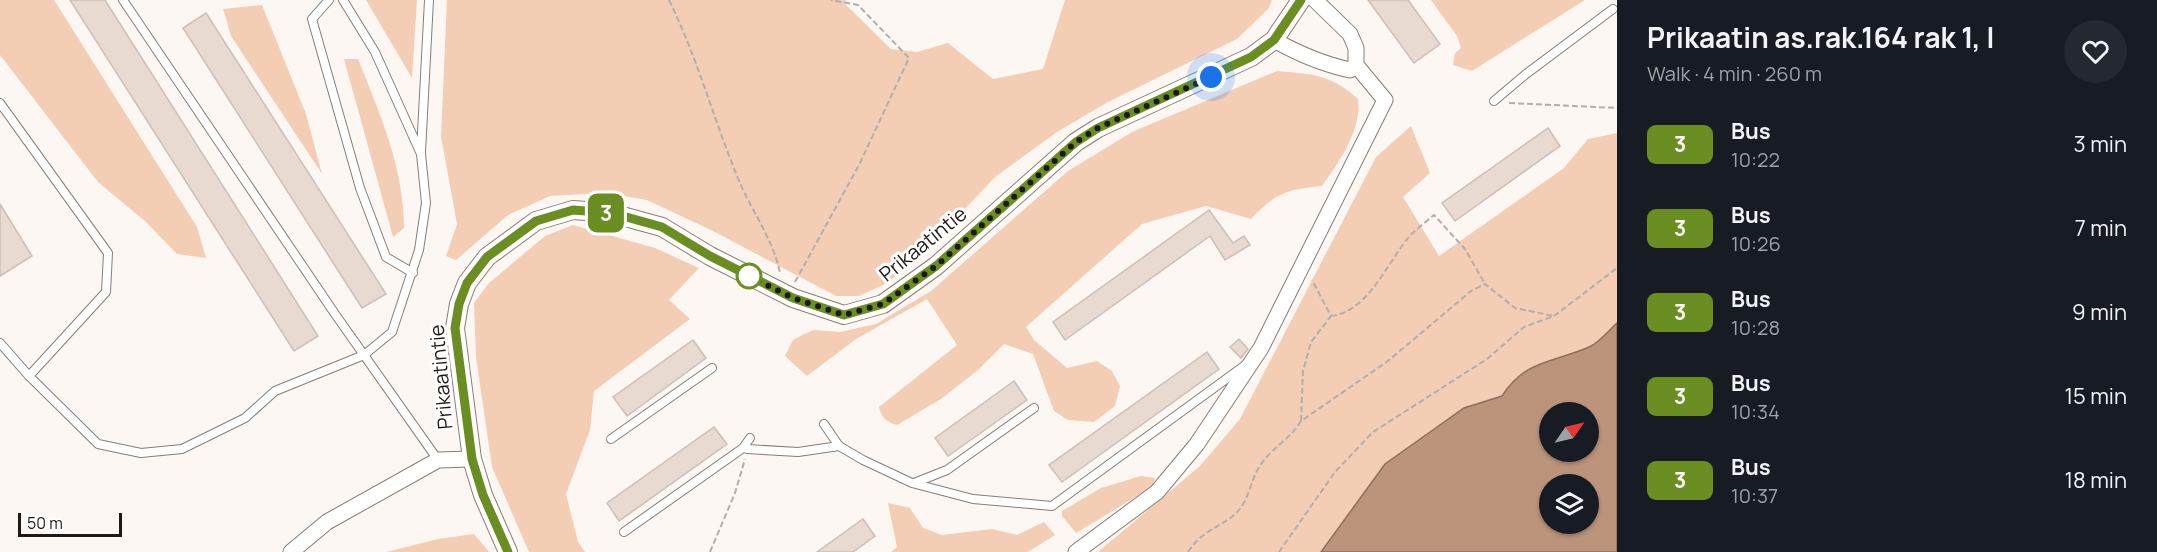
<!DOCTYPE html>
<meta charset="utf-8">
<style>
:root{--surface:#171b24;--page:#242831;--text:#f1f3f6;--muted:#9ea1a6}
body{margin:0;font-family:Manrope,sans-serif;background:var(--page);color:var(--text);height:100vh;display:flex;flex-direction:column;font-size:22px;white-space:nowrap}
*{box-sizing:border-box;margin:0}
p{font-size:20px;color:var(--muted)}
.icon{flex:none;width:33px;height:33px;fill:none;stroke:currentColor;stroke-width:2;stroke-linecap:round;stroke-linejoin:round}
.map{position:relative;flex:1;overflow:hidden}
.drawer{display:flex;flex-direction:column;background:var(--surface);width:540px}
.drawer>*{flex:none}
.badge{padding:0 12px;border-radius:9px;font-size:21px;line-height:39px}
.needle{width:39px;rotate:56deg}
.buttons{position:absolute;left:1539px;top:402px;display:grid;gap:12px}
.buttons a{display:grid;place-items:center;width:60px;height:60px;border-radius:50%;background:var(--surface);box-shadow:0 2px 4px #0004;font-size:30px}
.scale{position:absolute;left:18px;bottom:15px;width:104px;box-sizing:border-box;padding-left:6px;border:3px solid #1e1916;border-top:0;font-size:16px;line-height:21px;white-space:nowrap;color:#1e1916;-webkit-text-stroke:4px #fff;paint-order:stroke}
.you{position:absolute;width:30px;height:30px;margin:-15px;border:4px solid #fff;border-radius:50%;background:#1a73e8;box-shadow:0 0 0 9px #1a73e833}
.map>.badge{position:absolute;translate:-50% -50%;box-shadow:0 0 0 3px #fff}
.round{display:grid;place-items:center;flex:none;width:63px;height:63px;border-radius:32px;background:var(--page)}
.headline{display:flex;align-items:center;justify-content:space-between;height:102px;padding:0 30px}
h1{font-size:28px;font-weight:700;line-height:45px}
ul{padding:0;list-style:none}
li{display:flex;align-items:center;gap:18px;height:84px;padding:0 30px}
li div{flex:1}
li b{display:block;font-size:22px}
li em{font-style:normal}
li .badge{min-width:66px;font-weight:700;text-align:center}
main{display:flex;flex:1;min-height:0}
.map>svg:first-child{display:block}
.green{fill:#f3cdb4}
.water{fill:#bc947b;stroke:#8d6f5d;stroke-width:1.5;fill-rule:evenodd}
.building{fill:#e8dad1;stroke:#cdbfb6;stroke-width:1.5}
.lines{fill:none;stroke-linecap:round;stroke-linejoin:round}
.service-casing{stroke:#897d75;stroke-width:10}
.minor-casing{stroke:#897d75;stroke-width:17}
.tertiary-casing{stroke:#897d75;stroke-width:20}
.path{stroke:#b4aeab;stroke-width:2;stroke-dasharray:6 3;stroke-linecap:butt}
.service{stroke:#fff;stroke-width:8}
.minor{stroke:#fff;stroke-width:15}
.tertiary{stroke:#fff;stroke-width:18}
.line-casing{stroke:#fff;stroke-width:14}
.line{stroke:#6b8e23;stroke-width:9}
.walk{stroke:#1e1916;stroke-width:6;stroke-dasharray:0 10.8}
.stop-dot{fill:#fff;stroke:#6b8e23;stroke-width:3}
.labels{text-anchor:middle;stroke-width:6;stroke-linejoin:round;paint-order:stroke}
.street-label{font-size:20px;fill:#1e1916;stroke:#fff}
</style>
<main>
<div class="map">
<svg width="1617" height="552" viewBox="0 0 1617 552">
<rect width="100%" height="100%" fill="#fdf7f4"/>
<g class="green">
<polygon points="0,0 54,0 197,227 206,258 177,254 146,222 98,182 0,55"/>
<polygon points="366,0 417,0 412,78"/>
<polygon points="447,0 846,0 845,4 891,49 917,52 948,43 993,79 1043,69 1065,0 1272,0 1269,8 1237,39 1108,102 1057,132 995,177 912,265 883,285 859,296 836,296 713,231 647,200 605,193 550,196 508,215 456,260 446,256 457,224 441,136"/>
<polygon points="1431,0 1585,0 1472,71 1453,65 1455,53 1461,48 1457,36"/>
<polygon points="262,5 306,114 322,174 231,36 223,9"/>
<path d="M344,59H358C380,114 404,168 404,228L393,237Z"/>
<path d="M1277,71C1311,74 1331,74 1358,99C1362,129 1340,161 1322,186C1286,190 1277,192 1251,219L1206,206L1142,224L1026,327L1034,340L1067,368L1097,361L1112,371L1120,386L1115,406L1094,422L1068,420L1054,411L1033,354L1004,344L978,370L941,399L897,425C886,422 881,417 879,407L957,345L927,299L856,339L807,376L785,356L793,340L804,334L814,330L840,332L876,324L931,291L1068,171L1132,132Z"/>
<path d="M1411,126L1430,173L1403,197L1439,256L1564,168L1588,139L1617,133V323C1609,330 1599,343 1589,347C1553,363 1525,360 1502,396L1464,408L1385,464L1321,552H1098L1200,466L1240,419L1376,157Z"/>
<polygon points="573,225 655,248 699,268 669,300 690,319 594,391 590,430 566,494 578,542 585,552 529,552 492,467 476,357 474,303 489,283 545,236"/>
<polygon points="1141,476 1155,478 1152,487 1076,533 1062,516 1062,511 1101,488"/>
<polygon points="888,503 910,508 923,528 942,535 992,529 1017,535 1044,522 1055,535 1028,552 891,552 897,547"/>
<polygon points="474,534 489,552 386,552 438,539"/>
</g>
<path class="water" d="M1617,323V552H1321L1385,464L1464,408L1502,396C1526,359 1553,363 1589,347C1599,343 1609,330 1617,323ZM1550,412H1588V452H1550ZM1550,484H1588V524H1550Z"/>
<g class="building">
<polygon points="70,0 105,0 318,336 294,351"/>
<polygon points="1368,0 1408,0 1440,44 1414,63"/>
<polygon points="206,13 386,294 362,308 183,28"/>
<polygon points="1548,128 1560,146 1455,221 1442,203"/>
<polygon points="0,204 32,256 0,276"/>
<polygon points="1209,210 1233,243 1244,236 1250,245 1225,260 1210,236 1065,340 1053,322"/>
<polygon points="1239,339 1248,349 1241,358 1230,347"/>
<polygon points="693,340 706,358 627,416 613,397"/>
<polygon points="1207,352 1219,369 1062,482 1049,465"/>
<polygon points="1014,381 1027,400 948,456 935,438"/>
<polygon points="714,427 727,444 619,521 607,503"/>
<polygon points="863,519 875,536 853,552 817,552"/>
</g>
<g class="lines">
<defs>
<g id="service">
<polyline points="123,0 335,314 438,460"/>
<polyline points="329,0 312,19 360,188 386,257 413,273"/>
<polyline points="1494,101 1526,74 1613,9"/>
<polyline points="0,103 108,253 106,292 29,376"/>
<polyline points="421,152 429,0"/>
<polyline points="0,343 29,376 98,444 141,453 182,449 245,418 275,391 364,355 392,332 419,250 426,203 421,154 375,52 343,0"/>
<polyline points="824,424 839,446 863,460 912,483 973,499 1052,506 1244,366"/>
<polyline points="611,439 712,368"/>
<polyline points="747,449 798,452 839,446"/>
<polyline points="914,483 947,470 1034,408"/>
<polyline points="624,532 743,448 750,438"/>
</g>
<g id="minor">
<path d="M1274,40C1299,54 1322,64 1350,70L1356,65"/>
<polyline points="291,552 327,522 438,460 472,459"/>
<polyline points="1076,552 1157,492 1197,444 1261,348 1385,100 1356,65 1356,48 1350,34 1315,0"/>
</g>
<polyline id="tertiary" points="508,552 483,495 472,459 455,328 459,304 467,283 487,257 536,221 573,210 611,213 662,227 710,256 793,298 844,315 883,304 936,266 1076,142 1098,128 1251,57 1274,40 1301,0"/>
</defs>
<use href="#service" class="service-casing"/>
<use href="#minor" class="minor-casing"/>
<use href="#tertiary" class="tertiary-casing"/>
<g class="path">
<path d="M669,0C697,57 713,117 737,176C750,209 773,238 780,273"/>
<polyline points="1509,103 1617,108"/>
<polyline points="795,282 860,163 909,58 858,5 831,0"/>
<path d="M1331,316C1369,311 1386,264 1409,237C1416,229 1426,222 1434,215L1465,249L1485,284"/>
<polyline points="1301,421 1303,371 1311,342 1331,316 1312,280"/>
<polyline points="710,552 735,493 745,459"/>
<path d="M1188,552C1205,527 1222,528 1238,511C1248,501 1251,481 1258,469C1269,449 1290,440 1301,421L1388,361L1471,291L1485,284L1515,308L1554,316"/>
<polyline points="1279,552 1335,472 1373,432 1487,359 1524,327 1554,316 1617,268"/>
</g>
<use href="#service" class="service"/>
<use href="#minor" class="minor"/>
<use href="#tertiary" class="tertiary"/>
</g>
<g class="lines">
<defs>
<polyline id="line" points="508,552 483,495 472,459 455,328 459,304 467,283 487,257 536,221 573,210 612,213 662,227 710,256 793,298 844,315 883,304 936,266 1076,142 1098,128 1251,57 1274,40 1301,0"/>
</defs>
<use href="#line" class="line-casing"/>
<use href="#line" class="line"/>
<polyline class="walk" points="749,276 793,298 844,315 883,304 936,266 1076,142 1098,128 1211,77"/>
</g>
<circle class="stop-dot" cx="749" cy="276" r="12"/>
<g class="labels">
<g class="street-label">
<text transform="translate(923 244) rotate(-39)" y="7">Prikaatintie</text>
<text transform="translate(441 377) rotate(-95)" y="7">Prikaatintie</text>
</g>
</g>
</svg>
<div class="buttons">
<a><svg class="needle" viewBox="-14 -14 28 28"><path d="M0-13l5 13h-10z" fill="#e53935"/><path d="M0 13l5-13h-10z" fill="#9ea1a6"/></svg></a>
<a><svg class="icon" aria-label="layers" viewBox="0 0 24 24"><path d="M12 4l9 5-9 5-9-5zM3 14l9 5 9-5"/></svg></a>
</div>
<div class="scale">50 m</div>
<div class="you" style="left:1211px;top:77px"></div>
<b class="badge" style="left:606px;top:213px;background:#6b8e23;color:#fff">3</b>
</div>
<section class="drawer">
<div class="headline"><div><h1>Prikaatin as.rak.164 rak 1, I</h1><p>Walk · 4 min · 260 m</p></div><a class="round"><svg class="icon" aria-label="heart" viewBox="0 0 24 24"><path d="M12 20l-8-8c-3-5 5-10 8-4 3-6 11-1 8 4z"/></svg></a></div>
<ul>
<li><span class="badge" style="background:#6b8e23;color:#fff">3</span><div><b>Bus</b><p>10:22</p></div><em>3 min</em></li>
<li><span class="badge" style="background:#6b8e23;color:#fff">3</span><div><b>Bus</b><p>10:26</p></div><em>7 min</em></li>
<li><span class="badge" style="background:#6b8e23;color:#fff">3</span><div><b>Bus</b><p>10:28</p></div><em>9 min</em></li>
<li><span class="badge" style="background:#6b8e23;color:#fff">3</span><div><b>Bus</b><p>10:34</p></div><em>15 min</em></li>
<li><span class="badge" style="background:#6b8e23;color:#fff">3</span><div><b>Bus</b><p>10:37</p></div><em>18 min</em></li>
</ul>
</section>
</main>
